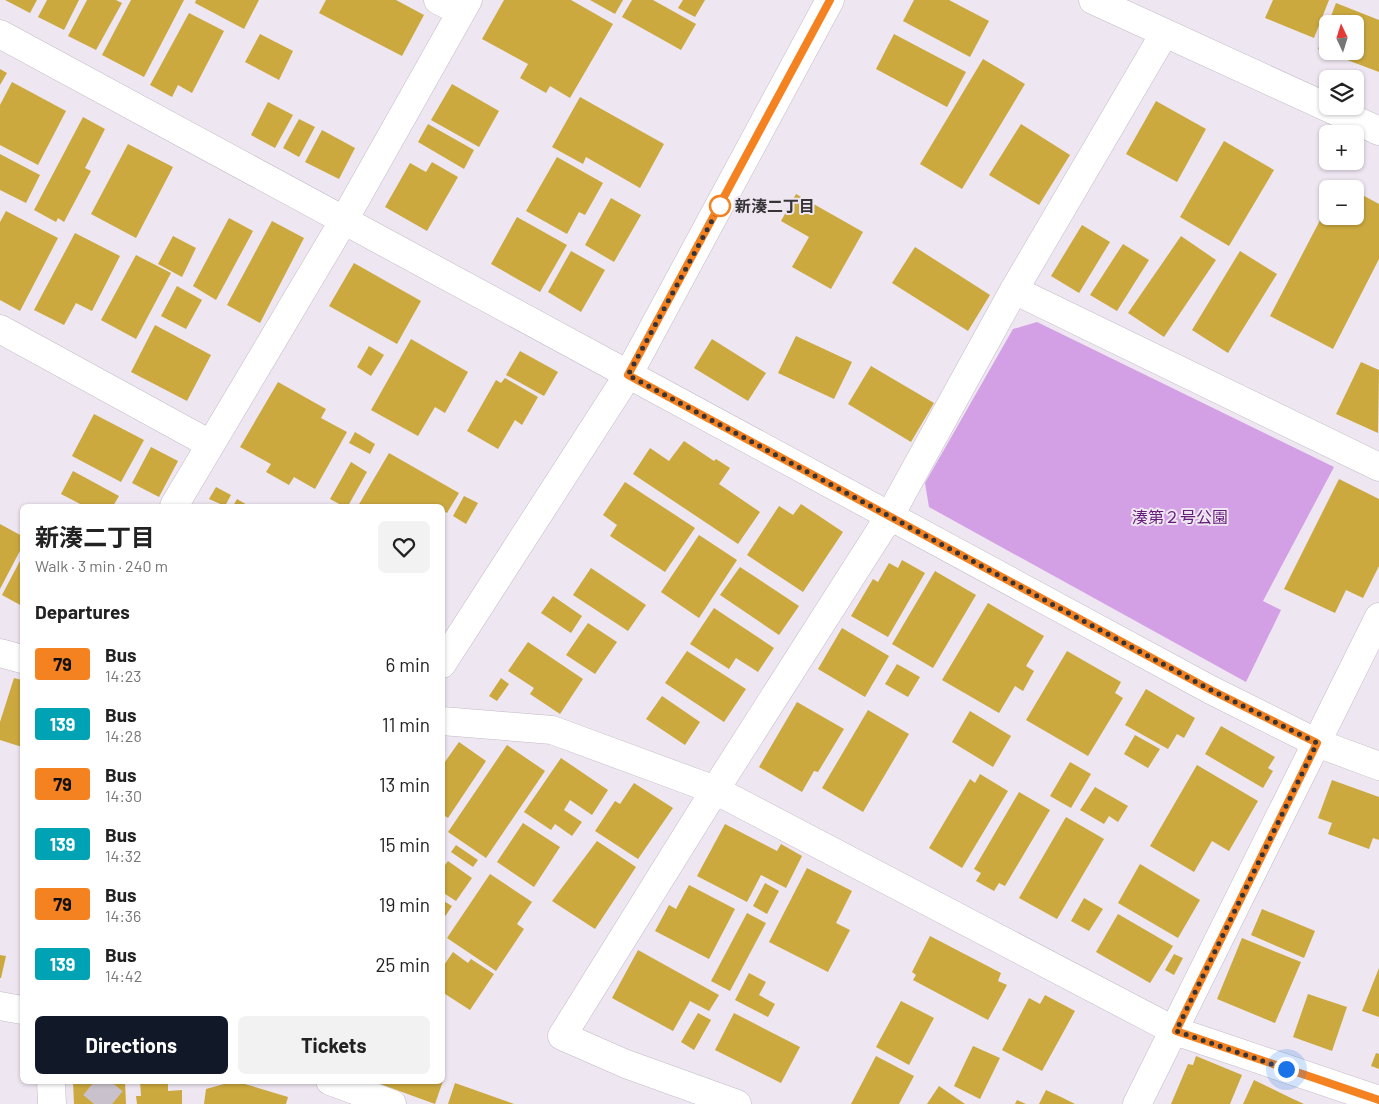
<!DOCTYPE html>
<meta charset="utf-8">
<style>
:root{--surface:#fff;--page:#f2f2f2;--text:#222;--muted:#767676;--accent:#111827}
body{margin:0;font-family:Barlow,"Noto Sans JP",sans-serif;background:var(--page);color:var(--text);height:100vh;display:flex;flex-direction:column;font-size:19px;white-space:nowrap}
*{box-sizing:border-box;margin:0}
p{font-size:16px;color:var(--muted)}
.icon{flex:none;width:28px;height:28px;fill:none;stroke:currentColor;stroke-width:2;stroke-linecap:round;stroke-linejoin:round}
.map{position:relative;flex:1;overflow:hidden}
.drawer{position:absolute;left:20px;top:504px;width:425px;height:580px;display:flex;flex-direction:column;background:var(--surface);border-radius:8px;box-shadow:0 1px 4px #0004}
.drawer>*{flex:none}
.badge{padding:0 10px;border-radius:4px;font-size:18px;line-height:32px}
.needle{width:32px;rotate:356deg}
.fabs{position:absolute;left:1319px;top:15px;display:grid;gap:10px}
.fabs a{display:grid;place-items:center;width:45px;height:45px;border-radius:8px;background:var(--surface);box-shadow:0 1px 4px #0004;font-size:25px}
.you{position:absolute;width:25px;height:25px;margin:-12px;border:4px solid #fff;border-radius:50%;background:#1a73e8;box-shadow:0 0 0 8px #1a73e833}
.map>.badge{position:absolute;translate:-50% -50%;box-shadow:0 0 0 2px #fff}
h2{padding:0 15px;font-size:19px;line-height:45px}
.round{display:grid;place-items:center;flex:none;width:52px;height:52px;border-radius:8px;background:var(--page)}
.summary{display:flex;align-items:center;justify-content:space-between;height:85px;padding:0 15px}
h1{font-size:24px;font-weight:700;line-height:38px}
.primary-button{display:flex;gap:10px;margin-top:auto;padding:10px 15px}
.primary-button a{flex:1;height:58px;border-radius:8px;background:var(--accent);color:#fff;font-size:20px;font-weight:700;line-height:58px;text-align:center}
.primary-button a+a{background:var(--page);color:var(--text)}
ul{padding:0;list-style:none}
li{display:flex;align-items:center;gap:15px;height:60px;padding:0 15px}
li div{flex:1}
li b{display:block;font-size:19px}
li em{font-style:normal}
li .badge{min-width:55px;font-weight:700;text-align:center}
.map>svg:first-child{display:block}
.green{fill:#d39fe5}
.building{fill:#cba93f}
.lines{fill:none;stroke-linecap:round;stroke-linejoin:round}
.tertiary-tunnel{stroke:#c9c2cc;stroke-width:28;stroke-dasharray:28 14;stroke-linecap:butt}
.minor-casing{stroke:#c2bac5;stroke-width:29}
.tertiary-casing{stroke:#c2bac5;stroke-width:29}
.minor{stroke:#fff;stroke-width:28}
.tertiary{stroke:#fff;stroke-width:28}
.line-casing{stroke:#fff;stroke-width:11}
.line{stroke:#f58220;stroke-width:8}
.walk{stroke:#373438;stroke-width:5;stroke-dasharray:0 9}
.stop-dot{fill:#fff;stroke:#f58220;stroke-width:2.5}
.labels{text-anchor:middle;stroke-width:4;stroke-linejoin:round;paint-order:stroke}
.stop-label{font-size:16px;font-weight:bold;fill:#373438;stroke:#eee6f1;text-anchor:start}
.park-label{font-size:16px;fill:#651c7a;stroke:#eee6f1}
</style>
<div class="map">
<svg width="1379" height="1104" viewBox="0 0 1379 1104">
<rect width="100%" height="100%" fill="#eee6f1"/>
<polygon class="green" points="1037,322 1334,467 1263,601 1281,610 1246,682 929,507 925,483 1013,329"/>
<g class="building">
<polygon points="5,0 37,0 30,13"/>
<polygon points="47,0 79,0 64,30 38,17"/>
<polygon points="87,0 116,0 122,3 96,50 68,36"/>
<polygon points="131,0 184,0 144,77 102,55"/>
<polygon points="196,0 259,0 244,29 195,3"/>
<polygon points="326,0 396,0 424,15 402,56 319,13"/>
<polygon points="504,0 571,0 613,24 570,98 550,86 546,93 520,78 528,64 482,39"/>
<polygon points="590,0 623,0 615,14"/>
<polygon points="632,0 653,0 696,24 681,50 622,17"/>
<polygon points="683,0 705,0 695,17 678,8"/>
<polygon points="914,0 949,0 989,21 970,57 903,21"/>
<polygon points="1273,0 1329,0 1314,38 1265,18"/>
<polygon points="1336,3 1379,20 1379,72 1318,49 1327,25 1328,51 1355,51 1355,24 1328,24"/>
<polygon points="189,13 224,31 192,93 178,85 172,97 150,85"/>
<polygon points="260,34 293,51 279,80 245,62"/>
<polygon points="894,34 966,72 947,107 876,69"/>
<polygon points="983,59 1025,84 962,189 920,164"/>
<polygon points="0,69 7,73 0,85"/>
<polygon points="12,82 66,111 38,165 0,145 0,105"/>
<polygon points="452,84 499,111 479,147 431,120"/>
<polygon points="580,97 664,144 640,188 586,157 583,164 552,147"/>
<polygon points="1156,101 1206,129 1177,182 1126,154"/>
<polygon points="268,102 293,115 275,148 251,135"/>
<polygon points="83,117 105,129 85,168 91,171 64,222 58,218 56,222 34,210"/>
<polygon points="299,119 315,127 299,157 283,148"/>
<polygon points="428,124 474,150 464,169 418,142"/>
<polygon points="1021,124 1070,155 1039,205 989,175"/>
<polygon points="322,130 355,148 339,179 305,162"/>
<polygon points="1224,141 1274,170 1229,246 1180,217"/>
<polygon points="128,144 173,167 136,238 91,214"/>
<polygon points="0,154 40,175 26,203 0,190"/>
<polygon points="557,157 603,183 585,215 579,212 567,234 526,211"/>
<polygon points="432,162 458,177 427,231 385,207 410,163 426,172"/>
<polygon points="1339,183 1350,189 1336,189"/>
<polygon points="1355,191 1379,204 1379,259 1333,349 1270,316 1328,205 1328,216 1355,216"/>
<polygon points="796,194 863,232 831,289 792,267 809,237 781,221"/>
<polygon points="611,198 641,215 614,262 585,245"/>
<polygon points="6,211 58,238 20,311 0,300 0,222"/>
<polygon points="517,217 567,245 540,292 491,264"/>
<polygon points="229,218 253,231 216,300 193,286"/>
<polygon points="272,221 304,238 260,323 227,305"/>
<polygon points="1082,225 1110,242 1079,293 1051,276"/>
<polygon points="75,233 120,256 92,311 76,303 64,325 34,310"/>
<polygon points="173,236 196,248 182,277 158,264"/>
<polygon points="1181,236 1216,260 1164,337 1128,313"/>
<polygon points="1123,244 1149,260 1117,311 1090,295"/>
<polygon points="915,247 990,295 968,331 892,283"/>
<polygon points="571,251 605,270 581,312 548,292"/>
<polygon points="1240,251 1277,274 1228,353 1192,330"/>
<polygon points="136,255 171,273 136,339 101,320"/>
<polygon points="354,263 421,301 397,344 329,306"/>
<polygon points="177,286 202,300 186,329 161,316"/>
<polygon points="155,325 211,355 187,401 131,372"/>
<polygon points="796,336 852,362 834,399 778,373"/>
<polygon points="411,339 468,372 445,413 435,407 418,436 371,410"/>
<polygon points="712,339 766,373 748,401 694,368"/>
<polygon points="369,346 384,355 371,376 357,367"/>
<polygon points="520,351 558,372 544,396 506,375"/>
<polygon points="1361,362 1379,370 1378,433 1336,414"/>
<polygon points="871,366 934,403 911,442 848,404"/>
<polygon points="505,378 538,397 522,425 515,420 498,449 467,431 496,380 501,383"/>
<polygon points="278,382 326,409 321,418 347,432 315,489 294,477 289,485 266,472 271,464 240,447"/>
<polygon points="94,414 144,440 121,482 72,456"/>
<polygon points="355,432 375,444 370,454 349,443"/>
<polygon points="684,441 714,461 716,459 730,468 719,484 760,512 738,544 633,474 650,448 669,461"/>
<polygon points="151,447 178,461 159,497 132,483"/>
<polygon points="389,453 459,493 447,513 442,510 442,506 358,506"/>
<polygon points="351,462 367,472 348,506 343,506 330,499"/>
<polygon points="73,471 119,496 113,506 84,506 61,494"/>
<polygon points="1339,479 1379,499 1379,566 1363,598 1346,590 1335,613 1284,589"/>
<polygon points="625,482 695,528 665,572 610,536 617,525 603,515"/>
<polygon points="216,487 231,495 225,506 209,499"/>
<polygon points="464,496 478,503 466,524 453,516"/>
<polygon points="237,499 249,506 233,506"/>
<polygon points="801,504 843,532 803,592 747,555 779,506 793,515"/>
<polygon points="0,524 22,536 22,547 0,589"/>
<polygon points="699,535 737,560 699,618 661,592"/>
<polygon points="22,557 22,606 2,595"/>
<polygon points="902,560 925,573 888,637 851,616 873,579 878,582 889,563 898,568"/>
<polygon points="740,567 799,606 779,635 720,595"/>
<polygon points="591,568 646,605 628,631 573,595"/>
<polygon points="935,571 976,595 933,668 892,644"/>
<polygon points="553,596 582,616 571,633 541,613"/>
<polygon points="988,603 1044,636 1026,666 1034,671 1023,691 1015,686 999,713 942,680"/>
<polygon points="714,608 774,648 758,672 736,658 729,669 690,644"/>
<polygon points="588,623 617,642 595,674 566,655"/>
<polygon points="842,628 889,656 865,697 818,669"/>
<polygon points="528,642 583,679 560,714 530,694 534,688 508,671"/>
<polygon points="687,651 746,689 724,722 665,683"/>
<polygon points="1067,651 1121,682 1115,693 1123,698 1088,756 1026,720"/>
<polygon points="897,664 920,677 908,697 885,684"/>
<polygon points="14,678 22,680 22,747 0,740 0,722"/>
<polygon points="501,678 509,684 497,701 489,696"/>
<polygon points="1146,689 1195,718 1184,738 1177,734 1168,749 1125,725"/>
<polygon points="662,696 700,722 685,745 646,719"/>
<polygon points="797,702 844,729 818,772 814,771 802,792 759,767"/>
<polygon points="868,710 909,734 863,812 822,788"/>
<polygon points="970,711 1011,736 993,767 952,742"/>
<polygon points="1221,726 1275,757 1268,768 1273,771 1263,788 1205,754"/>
<polygon points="1135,735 1160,749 1148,768 1124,754"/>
<polygon points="459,742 486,761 448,818 442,814 442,766"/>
<polygon points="507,745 545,771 486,858 448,832"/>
<polygon points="561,758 608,790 592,815 570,800 564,810 582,822 572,836 555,824 551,830 524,812"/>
<polygon points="1070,762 1091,774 1071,808 1050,796"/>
<polygon points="1197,765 1258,801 1229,851 1212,841 1194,872 1150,846"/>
<polygon points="980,774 1008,791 962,868 929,848 970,779 975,783"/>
<polygon points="1332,780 1379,797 1379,840 1373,838 1369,849 1328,834 1332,823 1318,818"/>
<polygon points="634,783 673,808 638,859 595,831 615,801 620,804"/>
<polygon points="1095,787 1128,806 1118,822 1109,816 1104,824 1080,810"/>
<polygon points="1019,792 1050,810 1005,886 999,883 994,891 976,881 981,873 974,869"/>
<polygon points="1066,817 1104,839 1057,919 1019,898"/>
<polygon points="523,823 560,847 534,887 497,862"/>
<polygon points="725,824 777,851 781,844 802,856 786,888 761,875 747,902 697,876"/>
<polygon points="597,841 636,867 595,929 552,901"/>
<polygon points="456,845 478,860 473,867 451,852"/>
<polygon points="448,861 472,878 456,901 442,892 442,869"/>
<polygon points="1140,864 1200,900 1178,938 1118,903"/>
<polygon points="807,868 852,891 836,923 850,930 828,972 769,942"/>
<polygon points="490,874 532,902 517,924 524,929 496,971 447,938"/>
<polygon points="765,883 779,891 767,914 753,906"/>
<polygon points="689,885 735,909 709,959 655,931 669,905 676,909"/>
<polygon points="1084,898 1103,909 1089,931 1071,921"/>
<polygon points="442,900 452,906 442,921"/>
<polygon points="1262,909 1315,931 1304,958 1251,935"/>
<polygon points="747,913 766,923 730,991 711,981"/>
<polygon points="1118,914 1173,946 1150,983 1096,952"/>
<polygon points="930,936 1001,973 998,981 1007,985 988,1020 913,980 916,975 912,972"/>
<polygon points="1242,938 1301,962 1275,1023 1217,999"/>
<polygon points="638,950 719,995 709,1011 690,1001 673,1031 612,998"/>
<polygon points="453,952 468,963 471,959 494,974 470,1010 442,992 442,968"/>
<polygon points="1174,954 1183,958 1174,975 1165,970"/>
<polygon points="0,955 6,956 1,978 0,978"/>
<polygon points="1379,968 1379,1017 1362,1011"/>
<polygon points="749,973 766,982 759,995 775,1004 768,1017 735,1000"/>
<polygon points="1308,994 1347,1007 1332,1051 1293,1037"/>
<polygon points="1045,995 1075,1011 1042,1071 1002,1050 1029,998 1040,1004"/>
<polygon points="901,1001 934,1018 909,1065 876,1047"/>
<polygon points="698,1013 711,1020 694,1050 681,1042"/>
<polygon points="734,1013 800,1047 781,1083 715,1050"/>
<polygon points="973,1046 1000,1058 980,1099 954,1086"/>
<polygon points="1376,1053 1379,1054 1379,1069 1371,1066"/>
<polygon points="876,1056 914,1076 899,1104 851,1104"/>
<polygon points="1196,1056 1242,1075 1230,1104 1171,1104 1188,1064 1193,1065"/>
<polygon points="1254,1080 1291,1098 1304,1104 1243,1104"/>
<polygon points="73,1081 125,1081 126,1104 74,1104"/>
<polygon points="140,1081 168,1081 168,1091 182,1090 182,1104 137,1104 136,1096 141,1096"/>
<polygon points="235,1081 288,1097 286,1104 204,1104 206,1089"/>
<polygon points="372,1081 443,1081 435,1104"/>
<polygon points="455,1083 514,1104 448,1104"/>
<polygon points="939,1086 965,1104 927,1104"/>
<polygon points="1046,1090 1061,1097 1075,1104 1039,1104"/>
<polygon points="1017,1100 1026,1104 1015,1104"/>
</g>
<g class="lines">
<polyline class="tertiary-tunnel" points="94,1104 113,1081"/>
<defs>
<g id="minor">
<polyline points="438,0 461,12"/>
<polyline points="1093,0 1379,131"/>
<polyline points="0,34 1211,690 1317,743 1379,766"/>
<polyline points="1014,290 1164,34"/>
<polyline points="0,329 210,444"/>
<polyline points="174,506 344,220 468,0"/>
<polyline points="0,653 22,659"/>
<polyline points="442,721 552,730 715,790 1175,1031 1379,1100"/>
<polyline points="0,1006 22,1010"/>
<polyline points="51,1081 52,1104"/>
<polyline points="330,1081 392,1104"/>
<polyline points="737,1104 626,1064 562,1036 715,790 889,517 1014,290 1379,467"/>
<polyline points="1137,1104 1379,617"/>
</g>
<polyline id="tertiary" points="442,664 628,375 830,0"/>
</defs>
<use href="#minor" class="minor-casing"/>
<use href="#tertiary" class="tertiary-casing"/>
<use href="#minor" class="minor"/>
<use href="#tertiary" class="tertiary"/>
</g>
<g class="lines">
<defs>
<polyline id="line" points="830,0 628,375 1211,690 1317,743 1176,1031 1379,1100"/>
</defs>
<use href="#line" class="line-casing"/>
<use href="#line" class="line"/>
<polyline class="walk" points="720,206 628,375 1211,690 1317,743 1176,1031 1286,1069"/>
</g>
<circle class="stop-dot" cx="720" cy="206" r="10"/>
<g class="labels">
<g class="stop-label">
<text x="735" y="212">新湊二丁目</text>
</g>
<g class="park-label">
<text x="1180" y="523">湊第２号公園</text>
</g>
</g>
</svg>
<div class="fabs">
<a><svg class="needle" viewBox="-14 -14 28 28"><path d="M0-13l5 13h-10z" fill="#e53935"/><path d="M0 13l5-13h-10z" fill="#767676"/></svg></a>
<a><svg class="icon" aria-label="layers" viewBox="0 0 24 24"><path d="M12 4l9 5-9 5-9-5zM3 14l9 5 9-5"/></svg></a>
<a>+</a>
<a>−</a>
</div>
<div class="you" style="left:1286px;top:1069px"></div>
<section class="drawer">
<div class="summary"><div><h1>新湊二丁目</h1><p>Walk · 3 min · 240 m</p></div><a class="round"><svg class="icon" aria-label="heart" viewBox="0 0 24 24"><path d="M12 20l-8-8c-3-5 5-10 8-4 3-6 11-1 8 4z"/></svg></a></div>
<h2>Departures</h2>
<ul>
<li><span class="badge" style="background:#f58220;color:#111">79</span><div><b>Bus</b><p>14:23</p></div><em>6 min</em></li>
<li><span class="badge" style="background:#00a3b4;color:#fff">139</span><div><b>Bus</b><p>14:28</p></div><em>11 min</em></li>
<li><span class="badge" style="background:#f58220;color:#111">79</span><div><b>Bus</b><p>14:30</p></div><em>13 min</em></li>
<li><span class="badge" style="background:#00a3b4;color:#fff">139</span><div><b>Bus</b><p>14:32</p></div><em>15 min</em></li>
<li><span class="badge" style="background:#f58220;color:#111">79</span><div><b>Bus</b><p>14:36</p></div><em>19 min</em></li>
<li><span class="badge" style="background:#00a3b4;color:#fff">139</span><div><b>Bus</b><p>14:42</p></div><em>25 min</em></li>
</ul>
<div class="primary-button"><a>Directions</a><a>Tickets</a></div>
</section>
</div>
